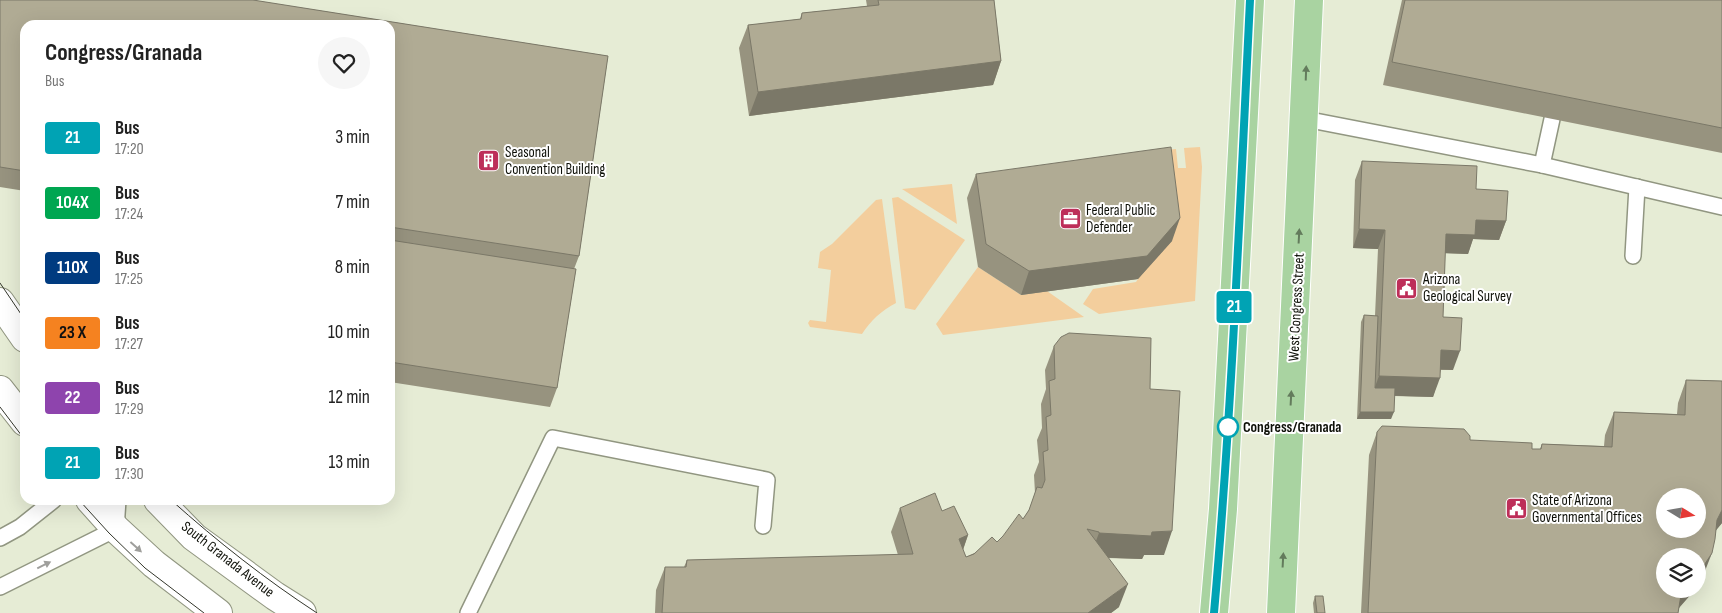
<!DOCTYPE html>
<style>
:root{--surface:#fff;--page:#f6f6f6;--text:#222;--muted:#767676}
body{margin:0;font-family:"Sofia Sans Condensed",sans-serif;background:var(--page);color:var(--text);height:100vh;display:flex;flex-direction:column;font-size:19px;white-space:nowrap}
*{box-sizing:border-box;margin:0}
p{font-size:16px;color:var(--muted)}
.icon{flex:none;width:28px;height:28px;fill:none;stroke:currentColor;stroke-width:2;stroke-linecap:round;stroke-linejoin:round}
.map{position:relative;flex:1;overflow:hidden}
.details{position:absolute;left:20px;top:20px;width:375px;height:485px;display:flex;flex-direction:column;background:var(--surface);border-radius:15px;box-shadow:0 5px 20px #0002}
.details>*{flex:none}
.badge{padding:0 10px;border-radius:4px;font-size:18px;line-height:32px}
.needle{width:32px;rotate:101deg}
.controls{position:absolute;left:1656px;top:488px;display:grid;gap:10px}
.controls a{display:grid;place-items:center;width:50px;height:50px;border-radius:50%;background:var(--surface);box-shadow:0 5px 20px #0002;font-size:25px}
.map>.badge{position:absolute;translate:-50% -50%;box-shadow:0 0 0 2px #fff}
.round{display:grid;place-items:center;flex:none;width:52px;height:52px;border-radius:26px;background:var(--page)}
.head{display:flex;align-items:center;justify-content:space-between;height:85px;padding:0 25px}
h1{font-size:24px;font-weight:700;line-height:38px}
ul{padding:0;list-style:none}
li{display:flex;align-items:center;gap:15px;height:65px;padding:0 25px}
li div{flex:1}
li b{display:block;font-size:19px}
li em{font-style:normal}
li .badge{min-width:55px;font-weight:700;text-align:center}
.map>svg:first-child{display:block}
.green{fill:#f3ce9d}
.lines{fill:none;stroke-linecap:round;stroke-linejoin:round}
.service-casing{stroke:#919681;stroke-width:18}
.tertiary-casing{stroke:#919681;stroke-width:30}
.primary-casing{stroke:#fff;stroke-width:30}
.service{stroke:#fff;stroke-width:15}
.tertiary{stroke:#fff;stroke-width:28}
.primary{stroke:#a9d3a1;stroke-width:28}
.tram{stroke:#33362b;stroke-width:1}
.wall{fill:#97937f}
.shaded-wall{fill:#7b7868}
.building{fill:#b0ab94;stroke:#7b7868;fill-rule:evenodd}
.oneway{fill:#637b5c}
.oneway2{fill:#9f9f9c}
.line-casing{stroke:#fff;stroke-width:11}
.line{stroke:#00a3b4;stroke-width:8}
.stop-dot{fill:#fff;stroke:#00a3b4;stroke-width:2.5}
.labels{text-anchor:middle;stroke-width:4;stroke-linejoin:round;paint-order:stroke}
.poi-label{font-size:15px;fill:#0e1008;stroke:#fff;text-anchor:start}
.street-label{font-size:15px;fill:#0e1008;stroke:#fff}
.stop-label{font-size:15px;font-weight:bold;fill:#0e1008;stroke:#fff;text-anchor:start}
</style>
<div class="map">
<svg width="1722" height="613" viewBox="0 0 1722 613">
<rect width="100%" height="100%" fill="#e6ecd5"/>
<g class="green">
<polygon points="1200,147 1202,167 1195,301 1099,314 1083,304 1093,289 1136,282 1138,279 1165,150 1176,149 1178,168 1186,168 1184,148"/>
<polygon points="952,184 957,224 902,189"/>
<polygon points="898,197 965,240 915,310 905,308 892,198"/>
<path d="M882,199L896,303C881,311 871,320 862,334L810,327L808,323L810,320L826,322L831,270L818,268L820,252L832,244L876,200Z"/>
<polygon points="978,267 1021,295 1047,291 1084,317 943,335 936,324"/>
</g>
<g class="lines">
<defs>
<g id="service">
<polyline points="1305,119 1542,165 1722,207"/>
<polyline points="1542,165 1552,119"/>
<polyline points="1633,256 1637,187"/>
<polyline points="0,538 20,527 54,500"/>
<polyline points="0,587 116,529 118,500"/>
<polyline points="468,613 553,438 767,480 763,526"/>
</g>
<g id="tertiary">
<polyline points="0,302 25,338"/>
<polyline points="0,390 25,422"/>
<polyline points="90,500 116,529 154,564 218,613"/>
<polyline points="158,500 194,537 275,596 302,613"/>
</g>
<g id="primary">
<polyline points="1214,613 1223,509 1250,0"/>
<polyline points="1281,613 1309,0"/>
</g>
</defs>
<use href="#service" class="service-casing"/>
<use href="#tertiary" class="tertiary-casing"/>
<use href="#primary" class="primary-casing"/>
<use href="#service" class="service"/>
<use href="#tertiary" class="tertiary"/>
<use href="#primary" class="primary"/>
<g class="tram">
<polyline points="0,283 25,320"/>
<polyline points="0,407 25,440"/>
<polyline points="79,500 109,533 145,568 204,613"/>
<path d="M171,500C218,542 265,579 317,613"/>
</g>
</g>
<g class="wall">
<polygon points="0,0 253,0 608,56 579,256 574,269 576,269 557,388 550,407 390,382 390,25 25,25 25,191 0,187"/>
<polygon points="866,0 994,0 1001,61 993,85 749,116 739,48 748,25 800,19 802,13 867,6"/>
<polygon points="1402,0 1722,0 1722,153 1383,85"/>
<polygon points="1362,161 1476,189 1506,221 1499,240 1473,239 1468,254 1445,253 1443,317 1453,370 1441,370 1433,397 1394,396 1391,419 1357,419 1361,322 1364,315 1375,316 1378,249 1353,248 1355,180"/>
<polygon points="976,174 1172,241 1138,279 1021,295 978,267 967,198"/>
<polygon points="1054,346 1150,389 1164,555 1144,555 1142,559 1108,558 1119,607 1111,613 655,613 656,590 665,567 684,567 687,560 898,555 891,532 900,508 942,511 968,535 963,550 966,557 997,542 1023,519 1029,510 1035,493 1034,475 1039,462 1037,440 1042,428 1041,404 1046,389 1045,370"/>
<polygon points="1686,380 1722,381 1722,523 1716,530 1703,576 1692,593 1679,608 1678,613 1361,613 1369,455 1377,432 1470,440 1532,449 1540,449 1542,444 1604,446 1605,435 1614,412 1677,414 1678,403"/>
<polygon points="1315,596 1325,613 1314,613 1313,603"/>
</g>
<g class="shaded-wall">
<polygon points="1001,61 993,85 749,116 758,92"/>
<polygon points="1180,218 1172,241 1138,279 1021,295 1029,271"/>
<polygon points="1476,220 1506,221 1499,240 1473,239 1468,254 1439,253 1446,234"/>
<polygon points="1359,229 1385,230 1378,249 1353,248"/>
<polygon points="1441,350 1460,351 1453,370 1434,369"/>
<polygon points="1379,376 1440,378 1433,397 1372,395"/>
<polygon points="1360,412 1394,412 1391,419 1357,419"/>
<polygon points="1722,510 1722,523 1713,534 1717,520"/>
<polygon points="1172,531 1164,555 1144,555 1142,559 1090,557 1099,533"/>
<polygon points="968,535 960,558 959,539"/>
<polygon points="1712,553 1703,576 1698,585 1698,573"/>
<polygon points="1128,584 1119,607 1111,613 1088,613"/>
<polygon points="1685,589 1695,589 1692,593 1677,610 1681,595"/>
</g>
<g class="building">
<polygon points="0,0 253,0 608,56 579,256 390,227 390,25 25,25 25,171 0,167"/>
<polygon points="878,0 994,0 1001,61 758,92 748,25 801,19 802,13 879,5"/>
<polygon points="1405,0 1722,0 1722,128 1392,62"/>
<polygon points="1171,147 1180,218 1147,256 1029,271 986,244 976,174"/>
<polygon points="1362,161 1477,166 1476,189 1508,191 1506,221 1476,220 1475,235 1446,234 1443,317 1462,318 1460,351 1441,350 1440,378 1379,376 1385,230 1359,229"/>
<polygon points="390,240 576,269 557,388 390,362"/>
<polygon points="1364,315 1378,316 1375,388 1395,388 1394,412 1360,412"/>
<polygon points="1069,333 1151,338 1150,389 1180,391 1172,531 1152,532 1151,536 1099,533 1099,532 1087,529 1128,584 1088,613 662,613 665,567 686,567 687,560 913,554 900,508 935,493 942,511 954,506 968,535 959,539 966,557 974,554 992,537 997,542 1003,536 1019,514 1023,519 1029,510 1037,487 1042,488 1045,480 1043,452 1048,450 1046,417 1051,415 1049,381 1055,379 1054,346 1061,337"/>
<path d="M1686,380L1722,381V510L1717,520L1715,539L1712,553L1701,570L1698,573V556H1665V589H1685L1681,595L1678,613H1368L1377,432L1382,426L1464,429L1470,436V440L1532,443V449H1541L1542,444L1612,447L1614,412L1685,415ZM1665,496H1698V529H1665Z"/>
<polygon points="1315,596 1323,596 1325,613 1317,613"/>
</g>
<defs><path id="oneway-solid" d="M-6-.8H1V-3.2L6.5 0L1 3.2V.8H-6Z" transform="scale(1.25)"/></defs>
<g class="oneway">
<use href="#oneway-solid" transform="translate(1306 73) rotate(-88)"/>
<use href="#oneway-solid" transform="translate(1299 236) rotate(-87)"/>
<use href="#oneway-solid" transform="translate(1291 398) rotate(-87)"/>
<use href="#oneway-solid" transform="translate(1283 560) rotate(-87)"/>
</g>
<g class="oneway2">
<use href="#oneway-solid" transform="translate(136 547) rotate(42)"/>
<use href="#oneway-solid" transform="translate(44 565) rotate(-26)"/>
</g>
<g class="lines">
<defs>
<path id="line" d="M1214,613C1232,409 1240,204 1250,0"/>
</defs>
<use href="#line" class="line-casing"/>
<use href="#line" class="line"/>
</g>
<defs>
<symbol id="building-square" viewBox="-11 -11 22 22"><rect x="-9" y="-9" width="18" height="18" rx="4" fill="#bd2e59" stroke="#fff"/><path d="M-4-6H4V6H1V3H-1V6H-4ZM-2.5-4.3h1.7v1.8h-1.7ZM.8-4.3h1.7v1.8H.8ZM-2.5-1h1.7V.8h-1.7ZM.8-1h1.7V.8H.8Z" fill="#fff"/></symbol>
<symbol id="office-square" viewBox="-11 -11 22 22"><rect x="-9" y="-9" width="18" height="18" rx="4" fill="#bd2e59" stroke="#fff"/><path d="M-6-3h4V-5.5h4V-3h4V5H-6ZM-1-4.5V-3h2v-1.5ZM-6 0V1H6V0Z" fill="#fff"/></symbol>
<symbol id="civic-square" viewBox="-11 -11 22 22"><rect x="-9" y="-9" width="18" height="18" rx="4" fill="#bd2e59" stroke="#fff"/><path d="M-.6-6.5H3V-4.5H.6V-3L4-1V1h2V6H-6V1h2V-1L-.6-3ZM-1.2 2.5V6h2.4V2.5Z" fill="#fff"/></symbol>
</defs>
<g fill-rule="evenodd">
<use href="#building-square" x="476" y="148" width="25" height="25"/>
<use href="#office-square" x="1058" y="206" width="25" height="25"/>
<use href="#civic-square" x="1394" y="276" width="25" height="25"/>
<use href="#civic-square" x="1504" y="496" width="25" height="25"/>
</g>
<circle class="stop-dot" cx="1228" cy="427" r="10"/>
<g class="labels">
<g class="poi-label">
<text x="505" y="157">Seasonal<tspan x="505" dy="17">Convention Building</tspan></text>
<text x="1086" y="215">Federal Public<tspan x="1086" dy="17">Defender</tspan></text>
<text x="1423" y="284">Arizona<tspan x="1423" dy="17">Geological Survey</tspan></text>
<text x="1532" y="505">State of Arizona<tspan x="1532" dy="17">Governmental Offices</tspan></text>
</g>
<g class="street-label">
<text transform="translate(1296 307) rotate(-87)" y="5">West Congress Street</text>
<text transform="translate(228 559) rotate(38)" y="5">South Granada Avenue</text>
</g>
<g class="stop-label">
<text x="1243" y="432">Congress/Granada</text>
</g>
</g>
</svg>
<div class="controls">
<a><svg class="needle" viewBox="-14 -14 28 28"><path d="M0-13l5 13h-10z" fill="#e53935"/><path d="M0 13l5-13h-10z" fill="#767676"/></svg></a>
<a><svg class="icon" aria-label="layers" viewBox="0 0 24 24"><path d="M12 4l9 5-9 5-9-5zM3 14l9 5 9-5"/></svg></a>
</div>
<b class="badge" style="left:1234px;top:307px;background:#00a3b4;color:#fff">21</b>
<section class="details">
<div class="head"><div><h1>Congress/Granada</h1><p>Bus</p></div><a class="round"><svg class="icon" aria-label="heart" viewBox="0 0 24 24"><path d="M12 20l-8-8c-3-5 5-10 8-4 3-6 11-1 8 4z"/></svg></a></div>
<ul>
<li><span class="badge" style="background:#00a3b4;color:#fff">21</span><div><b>Bus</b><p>17:20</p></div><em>3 min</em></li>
<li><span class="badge" style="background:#00a651;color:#fff">104X</span><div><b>Bus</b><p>17:24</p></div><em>7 min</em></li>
<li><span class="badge" style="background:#003b80;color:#fff">110X</span><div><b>Bus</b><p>17:25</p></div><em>8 min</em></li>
<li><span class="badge" style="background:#f58220;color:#111">23 X</span><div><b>Bus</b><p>17:27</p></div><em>10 min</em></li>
<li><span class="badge" style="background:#8e44ad;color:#fff">22</span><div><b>Bus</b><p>17:29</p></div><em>12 min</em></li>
<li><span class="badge" style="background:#00a3b4;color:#fff">21</span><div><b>Bus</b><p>17:30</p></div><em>13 min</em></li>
</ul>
</section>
</div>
